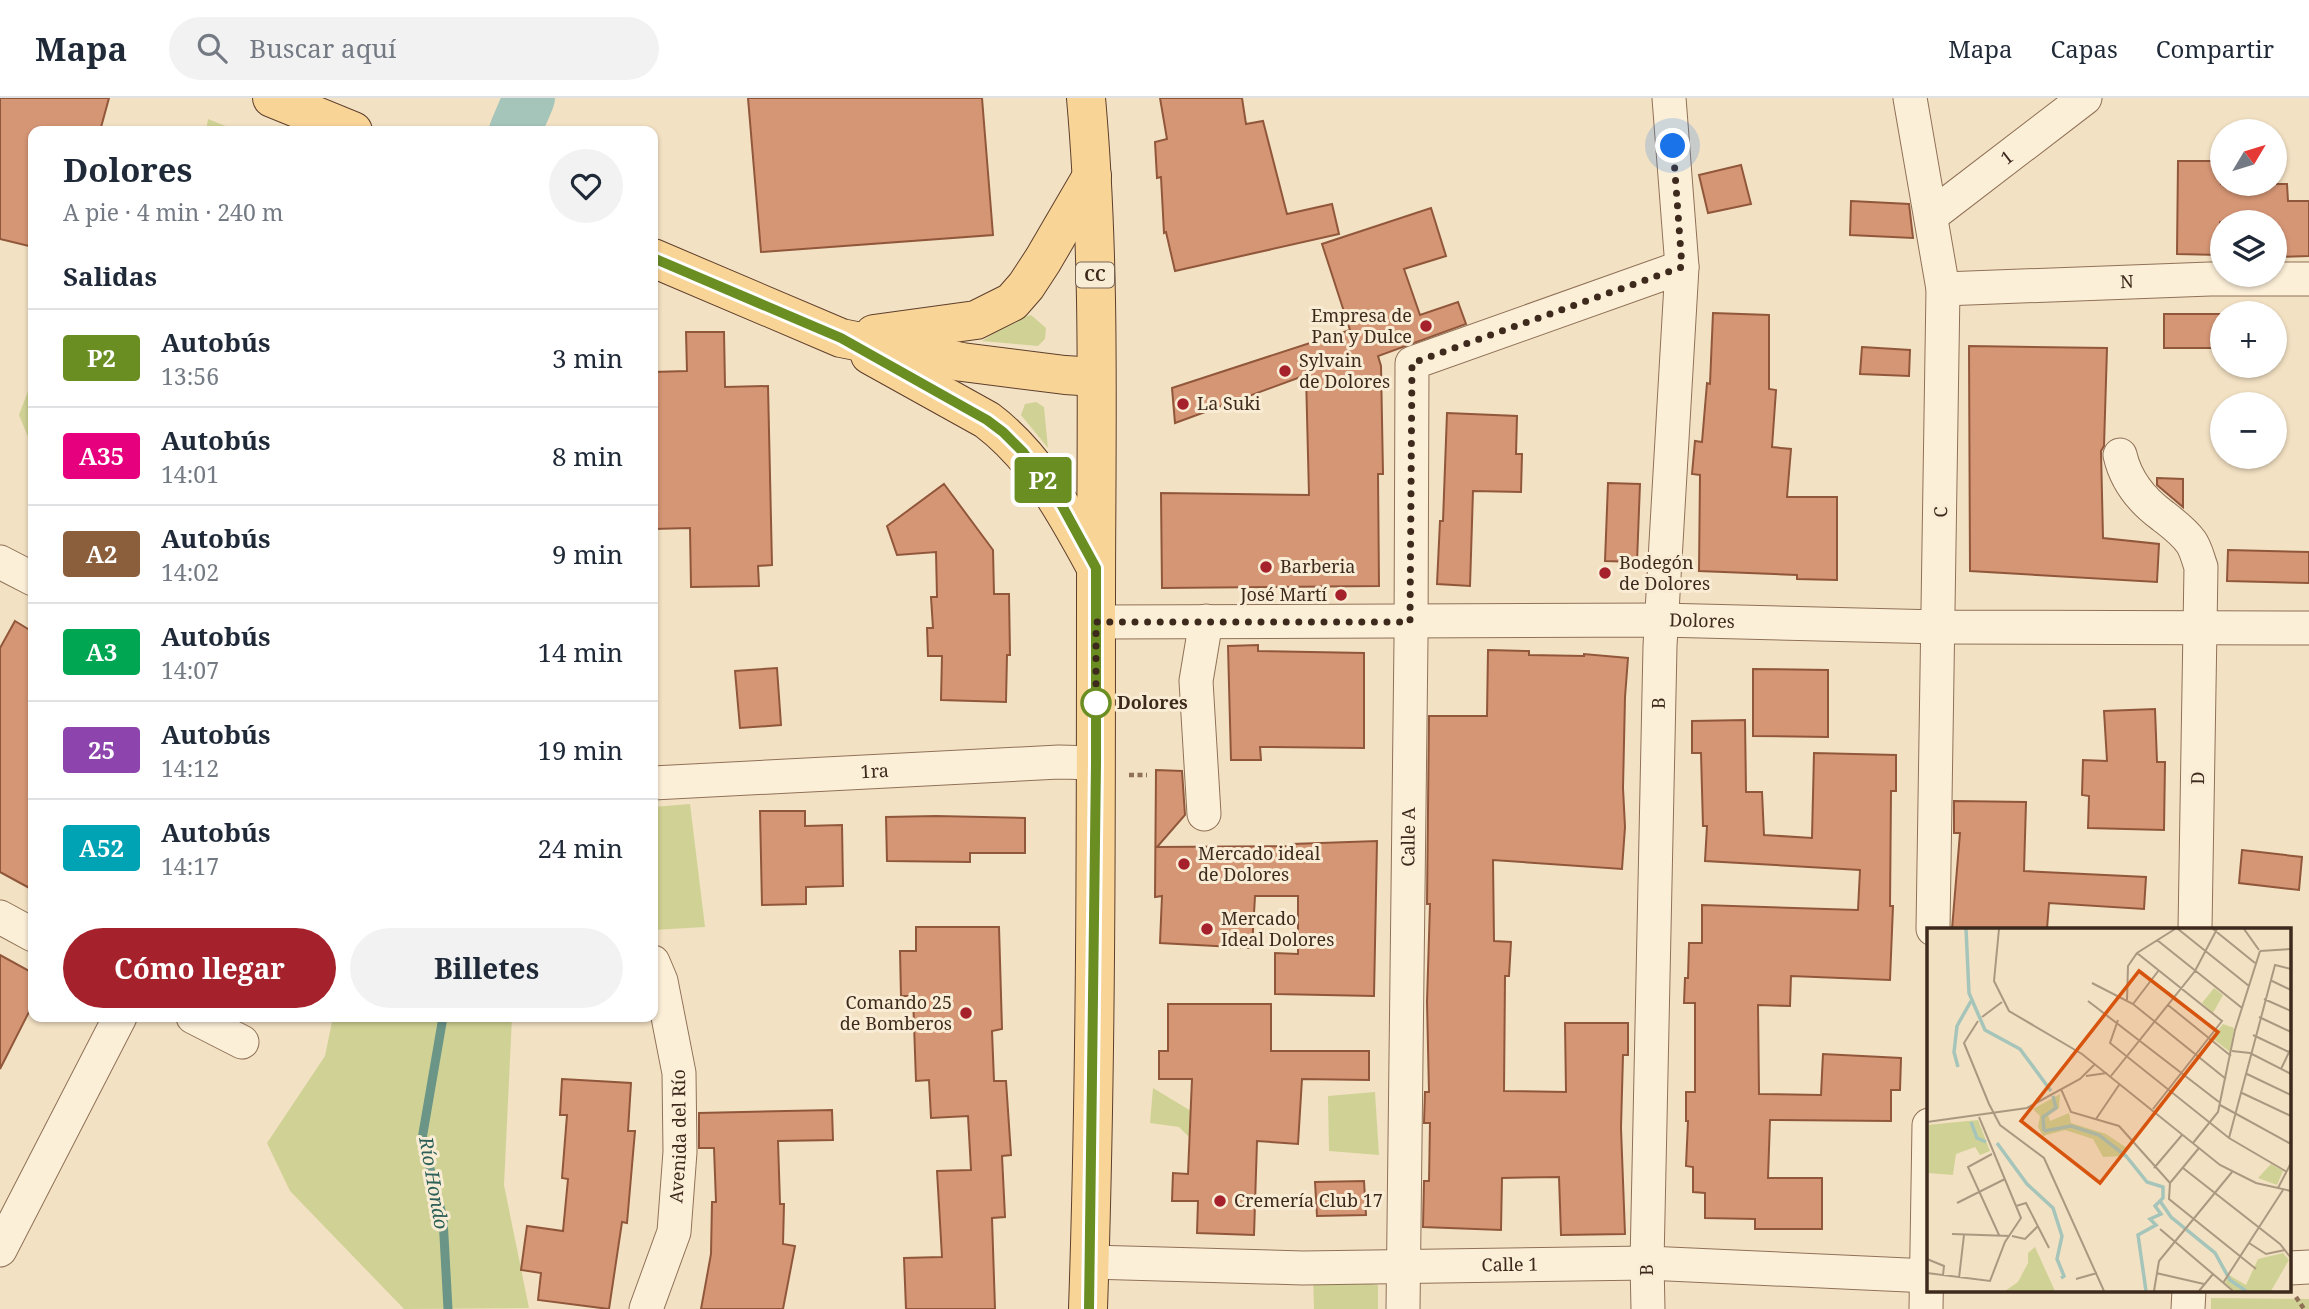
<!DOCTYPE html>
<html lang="es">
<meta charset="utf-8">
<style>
:root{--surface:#fff;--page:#f2f2f3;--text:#1f2937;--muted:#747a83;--line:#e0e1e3;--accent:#a5212b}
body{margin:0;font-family:"Noto Serif",serif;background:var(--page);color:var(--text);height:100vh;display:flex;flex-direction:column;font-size:26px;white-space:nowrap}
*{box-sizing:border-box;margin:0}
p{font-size:23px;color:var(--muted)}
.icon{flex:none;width:38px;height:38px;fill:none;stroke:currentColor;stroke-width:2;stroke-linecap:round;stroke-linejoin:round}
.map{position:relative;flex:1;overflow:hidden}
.panel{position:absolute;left:28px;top:28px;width:630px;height:896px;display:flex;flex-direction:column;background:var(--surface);border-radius:14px;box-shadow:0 2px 5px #0004}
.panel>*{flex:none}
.badge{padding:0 14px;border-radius:5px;font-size:24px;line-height:46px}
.needle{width:46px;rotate:52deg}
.tools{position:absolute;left:2210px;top:21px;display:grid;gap:14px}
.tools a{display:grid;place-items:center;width:77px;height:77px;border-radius:50%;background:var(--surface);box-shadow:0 2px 5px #0004;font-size:35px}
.you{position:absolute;width:35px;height:35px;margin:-18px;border:5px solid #fff;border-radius:50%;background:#1a73e8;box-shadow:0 0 0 10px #1a73e833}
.map>.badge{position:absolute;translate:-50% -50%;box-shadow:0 0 0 4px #fff}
h2{padding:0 35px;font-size:26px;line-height:63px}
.round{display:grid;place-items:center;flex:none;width:74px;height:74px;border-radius:37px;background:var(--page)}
.head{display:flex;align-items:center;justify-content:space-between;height:119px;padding:0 35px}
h1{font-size:33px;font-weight:700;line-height:52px}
.action{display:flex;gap:14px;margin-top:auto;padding:14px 35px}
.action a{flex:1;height:80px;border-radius:42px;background:var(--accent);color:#fff;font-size:28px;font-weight:700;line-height:80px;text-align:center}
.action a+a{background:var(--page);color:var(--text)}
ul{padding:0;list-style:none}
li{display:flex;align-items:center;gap:21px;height:98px;padding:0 35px;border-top:2px solid var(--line)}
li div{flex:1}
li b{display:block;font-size:26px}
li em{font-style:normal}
li .badge{min-width:77px;font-weight:700;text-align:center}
header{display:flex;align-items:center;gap:42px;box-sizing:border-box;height:98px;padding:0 35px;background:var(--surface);border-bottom:2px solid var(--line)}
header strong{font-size:33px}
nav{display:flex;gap:38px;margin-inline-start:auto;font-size:24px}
.search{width:490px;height:63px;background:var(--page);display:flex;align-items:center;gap:18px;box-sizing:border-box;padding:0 24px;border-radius:38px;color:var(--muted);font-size:26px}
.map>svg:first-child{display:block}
.green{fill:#d0d295}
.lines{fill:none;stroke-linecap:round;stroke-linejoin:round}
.stream{stroke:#6b9587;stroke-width:9}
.river{stroke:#a6c5ba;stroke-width:52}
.building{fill:#d59675;stroke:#91573b;stroke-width:2}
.minor-casing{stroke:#8f7157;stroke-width:35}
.major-casing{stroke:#5d3f2c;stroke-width:40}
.path{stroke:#8f7157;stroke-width:4.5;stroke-dasharray:5 3.5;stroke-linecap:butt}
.minor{stroke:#fcefd8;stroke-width:33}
.major{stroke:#f9d497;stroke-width:38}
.line-casing{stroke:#fff;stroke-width:16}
.line{stroke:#6b8e23;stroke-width:10}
.walk{stroke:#3e2a1d;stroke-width:7;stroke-dasharray:0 12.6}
.poi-dot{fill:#a5212b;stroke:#f9ecd4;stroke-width:2.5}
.stop-dot{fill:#fff;stroke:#6b8e23;stroke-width:3.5}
.labels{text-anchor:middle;stroke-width:6;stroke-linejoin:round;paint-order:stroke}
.shield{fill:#f9ecd4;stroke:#766454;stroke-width:2}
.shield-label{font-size:16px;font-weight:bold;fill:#3e2a1d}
.street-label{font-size:18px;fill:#3e2a1d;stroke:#f9ecd4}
.poi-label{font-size:18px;fill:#3e2a1d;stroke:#f9ecd4;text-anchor:start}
.stop-label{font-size:18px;font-weight:bold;fill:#3e2a1d;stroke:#f9ecd4;text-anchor:start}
.water-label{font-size:19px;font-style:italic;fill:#2b5f58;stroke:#f9ecd4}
.inset-river{fill:none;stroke:#a6c5ba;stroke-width:3.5}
.inset-road{fill:none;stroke:#ab9881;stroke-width:2}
.view{fill:#d7540e;fill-opacity:0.15;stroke:#d7540e;stroke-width:3.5}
.inset-edge{fill:none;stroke:#3e2a1d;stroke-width:3.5}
</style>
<header>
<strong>Mapa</strong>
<div class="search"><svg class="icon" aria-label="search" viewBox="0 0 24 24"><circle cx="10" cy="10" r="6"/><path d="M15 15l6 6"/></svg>Buscar aquí</div>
<nav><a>Mapa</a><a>Capas</a><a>Compartir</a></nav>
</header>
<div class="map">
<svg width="2309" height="1211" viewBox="0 0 2309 1211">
<rect width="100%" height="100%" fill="#f3e1c3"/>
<g class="green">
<polygon points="208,21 238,33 206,33"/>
<polygon points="1031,217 1046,230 1045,241 1038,248 982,243 1017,221"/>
<polygon points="33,280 33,351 19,317"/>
<polygon points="1036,304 1044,309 1048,350 1021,317 1025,306"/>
<polygon points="690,706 705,829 653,832 653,709"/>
<polygon points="333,919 512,919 504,1087 529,1210 404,1211 290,1093 267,1045 325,958"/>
<polygon points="1153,990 1191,1013 1189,1039 1179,1029 1150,1025"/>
<polygon points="1375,994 1379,1057 1329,1053 1328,998"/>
<polygon points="1313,1177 1378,1187 1378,1211 1314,1211"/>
<polygon points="2211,1200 2309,1201 2309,1211 2211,1211"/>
</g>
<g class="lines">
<polyline class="stream" points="443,919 422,1041 443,1120 448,1211"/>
<polyline class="river" points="515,33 529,0"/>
</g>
<g class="building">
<polygon points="0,0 109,0 100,33 33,33 33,149 0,141"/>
<polygon points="748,0 982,0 993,137 761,154"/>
<polygon points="1160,0 1242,0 1246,26 1263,23 1287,116 1332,106 1339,136 1175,173 1166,134 1164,135 1161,79 1157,80 1155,44 1167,41"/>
<polygon points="2178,63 2221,63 2221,86 2287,86 2288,103 2309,103 2309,158 2275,159 2275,124 2220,124 2220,157 2177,156"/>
<polygon points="1741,67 1751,106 1708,115 1699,77"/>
<polygon points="1851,103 1909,106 1913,140 1850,137"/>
<polygon points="1431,110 1446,158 1404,171 1420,217 1458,204 1466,226 1378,258 1381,268 1383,376 1378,376 1379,488 1162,490 1161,395 1309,397 1306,277 1175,325 1172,290 1350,232 1322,146"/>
<polygon points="1713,215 1769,217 1769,291 1776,292 1772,349 1791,351 1787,399 1837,399 1837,482 1797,481 1797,477 1699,473 1700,377 1692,376 1695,343 1702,344 1707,285 1710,286"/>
<rect x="2164" y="216" width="58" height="34"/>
<polygon points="686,234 724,234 725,289 768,288 772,467 758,468 759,488 691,489 690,430 653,431 653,274 687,273"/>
<polygon points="1969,248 2107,250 2104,348 2101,353 2103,440 2159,446 2157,484 1970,473"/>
<polygon points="1862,249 1910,252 1909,278 1860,276"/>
<polygon points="1447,315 1517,318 1516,356 1522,356 1521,394 1473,393 1470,488 1437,486 1440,423 1443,423"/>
<polygon points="2157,380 2183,381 2183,409 2157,387"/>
<polygon points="1608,385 1640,386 1637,464 1605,463"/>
<polygon points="944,386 993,452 994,496 1009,496 1010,557 1007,557 1006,604 941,602 942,558 928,558 927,530 933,530 931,499 937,499 936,454 897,457 887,428"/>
<polygon points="2228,452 2309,454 2309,485 2227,483"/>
<polygon points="15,523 33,534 33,792 0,774 0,550"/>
<polygon points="1258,547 1258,553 1364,555 1364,650 1260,649 1261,662 1231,662 1228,548"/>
<polygon points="1488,552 1529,553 1529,557 1584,558 1584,556 1628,560 1625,599 1623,690 1625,729 1622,771 1493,762 1494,843 1511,844 1509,878 1505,878 1504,993 1566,994 1565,925 1628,925 1628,957 1623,957 1621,1030 1625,1136 1561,1137 1559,1079 1502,1080 1501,1132 1423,1129 1424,1083 1429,1083 1430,1025 1424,1025 1425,994 1429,994 1427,904 1430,806 1427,806 1429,618 1487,618"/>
<polygon points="777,570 781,627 740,630 735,573"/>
<polygon points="1753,571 1828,572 1828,639 1753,638"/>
<polygon points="2155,611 2157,664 2165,664 2164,732 2088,730 2089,698 2082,697 2083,662 2107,663 2104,613"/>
<polygon points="1745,622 1746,694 1762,694 1764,737 1812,740 1814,655 1896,657 1896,693 1891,693 1890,808 1893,808 1890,882 1791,878 1790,908 1758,907 1759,996 1821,997 1823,956 1901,960 1900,992 1891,992 1891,1023 1770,1022 1768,1080 1822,1080 1822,1131 1755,1131 1755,1121 1705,1120 1705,1095 1693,1094 1693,1069 1686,1068 1688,1023 1686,1023 1686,994 1695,994 1695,905 1684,905 1685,880 1688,880 1689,845 1702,845 1702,807 1858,812 1860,772 1705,763 1707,728 1703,728 1701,655 1692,655 1692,623"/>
<polygon points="1156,672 1182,673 1185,717 1157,749 1292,748 1292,746 1377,743 1374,898 1275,896 1275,855 1298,856 1298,798 1255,798 1252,850 1160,845 1162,798 1155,799"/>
<polygon points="1954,703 2026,704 2024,773 2146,779 2144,811 2049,805 2047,831 1952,831 1960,735 1954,735"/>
<polygon points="760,713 805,713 805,728 842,727 843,788 806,789 806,806 762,807"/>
<polygon points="936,718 1025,720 1025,755 970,755 970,764 887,763 886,719"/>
<polygon points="2242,752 2302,759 2299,792 2239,785"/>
<polygon points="916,829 999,829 1002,931 992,933 994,983 1006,983 1011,1057 1002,1058 1005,1119 992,1120 995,1211 906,1211 904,1160 942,1159 937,1073 971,1072 968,1018 931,1020 929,982 916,983 913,898 901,898 900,853 916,853"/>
<polygon points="0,857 33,875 33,906 0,971"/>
<polygon points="1168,906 1271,906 1271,953 1369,953 1369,982 1302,981 1298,1046 1257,1043 1254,1137 1197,1135 1198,1103 1172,1103 1173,1075 1188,1076 1192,981 1159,981 1159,953 1168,953"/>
<polygon points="562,981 631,985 628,1033 635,1033 627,1125 622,1124 609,1211 538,1202 541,1175 521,1172 527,1128 563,1133 568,1081 562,1080 567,1017 560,1017"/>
<polygon points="832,1012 833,1042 778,1043 780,1106 784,1106 783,1146 795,1148 783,1211 701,1211 711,1156 712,1104 716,1104 714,1050 699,1050 699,1015"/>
<polygon points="1364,1083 1366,1117 1317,1118 1315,1084"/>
</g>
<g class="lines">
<defs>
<g id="minor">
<polyline points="1910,0 1943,191 1933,831"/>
<path id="s1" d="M1931,118L2085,0"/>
<path id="s2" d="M1943,191L2210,181H2309"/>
<path d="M2120,357C2126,383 2141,402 2163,418C2173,426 2183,433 2191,444C2196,451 2198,461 2201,469L2195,831"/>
<polyline points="0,464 33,481"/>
<path id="s3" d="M1096,524L1661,522L1940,529L2309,530"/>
<path id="s4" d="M653,685L1059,664L1096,665"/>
<polyline points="1204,716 1196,583 1206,523"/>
<polyline points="0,819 33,837"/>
<polyline points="193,919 242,944"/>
<polyline points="0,1152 120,919"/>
<path id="s5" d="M1090,1164L1303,1170L1647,1165L1929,1178"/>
<polyline points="2290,1170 2309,1169"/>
<path id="s6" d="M646,1211L674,1134L680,1054L679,975L661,883L653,864"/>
<path id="s7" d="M1403,1211L1411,542L1412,265L1682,169"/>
<path id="s8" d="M1648,1211L1647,1165L1660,548L1682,169L1669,0"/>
<polyline points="1926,1211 1929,1027"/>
<polyline points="2188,1211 2189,1192"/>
</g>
<g id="major">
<polyline points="272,0 353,33"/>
<path d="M1086,0C1101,168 1096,337 1096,505C1096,740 1096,976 1088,1211"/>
<polyline points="653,160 841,240 962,264 1065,277 1096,279"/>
<polyline points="874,236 976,222 1012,204 1026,188 1043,162 1092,78"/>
<path d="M870,257L987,322C1036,359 1065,413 1094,466"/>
</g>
</defs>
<use href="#minor" class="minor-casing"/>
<use href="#major" class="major-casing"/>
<g class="path">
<polyline points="1129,677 1147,677"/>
<polyline points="2296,1199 2304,1211"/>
</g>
<use href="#minor" class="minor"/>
<use href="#major" class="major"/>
</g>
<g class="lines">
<defs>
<polyline id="line" points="653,160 841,240 987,322 1003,334 1023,354 1060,404 1096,470 1096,665 1089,1211"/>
</defs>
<use href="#line" class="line-casing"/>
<use href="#line" class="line"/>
<polyline class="walk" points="1096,605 1096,608 1096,524 1410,524 1412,265 1682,169 1673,48"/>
</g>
<g class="poi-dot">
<circle cx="1426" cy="228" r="7"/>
<circle cx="1285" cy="273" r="7"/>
<circle cx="1183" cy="306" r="7"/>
<circle cx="1266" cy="469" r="7"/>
<circle cx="1605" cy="475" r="7"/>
<circle cx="1341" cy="497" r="7"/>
<circle cx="1184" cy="766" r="7"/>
<circle cx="1207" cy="831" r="7"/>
<circle cx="966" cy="915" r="7"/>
<circle cx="1220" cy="1103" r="7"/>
</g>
<circle class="stop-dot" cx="1096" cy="605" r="14"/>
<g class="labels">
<rect class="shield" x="1076" y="164.5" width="38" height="25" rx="5"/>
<g class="shield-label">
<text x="1095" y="183">CC</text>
</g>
<g class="street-label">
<text dy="6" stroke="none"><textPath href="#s1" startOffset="96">1</textPath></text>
<text dy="6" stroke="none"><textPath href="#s2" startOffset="184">N</textPath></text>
<text transform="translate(1941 414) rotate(-89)" y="6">C</text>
<text dy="6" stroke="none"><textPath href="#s3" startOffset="606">Dolores</textPath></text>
<text dy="6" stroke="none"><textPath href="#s8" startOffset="606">B</textPath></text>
<text dy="6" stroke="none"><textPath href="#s4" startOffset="222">1ra</textPath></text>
<text transform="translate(2198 680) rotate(-89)" y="6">D</text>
<text dy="6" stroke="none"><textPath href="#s7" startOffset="472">Calle A</textPath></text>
<text dy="6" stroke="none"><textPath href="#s6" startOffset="178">Avenida del Río</textPath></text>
<text dy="6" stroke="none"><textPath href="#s5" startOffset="420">Calle 1</textPath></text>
<text transform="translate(1647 1172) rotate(-91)" y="6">B</text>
</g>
<g class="poi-label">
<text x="1412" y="224" text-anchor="end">Empresa de<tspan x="1412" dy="21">Pan y Dulce</tspan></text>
<text x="1299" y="269">Sylvain<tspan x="1299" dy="21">de Dolores</tspan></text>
<text x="1197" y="312">La Suki</text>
<text x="1619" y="471">Bodegón<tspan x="1619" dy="21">de Dolores</tspan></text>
<text x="1280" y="475">Barberia</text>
<text x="1327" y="503" text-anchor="end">José Martí</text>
<text x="1198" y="762">Mercado ideal<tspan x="1198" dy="21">de Dolores</tspan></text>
<text x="1221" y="827">Mercado<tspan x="1221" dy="21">Ideal Dolores</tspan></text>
<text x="952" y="911" text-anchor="end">Comando 25<tspan x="952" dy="21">de Bomberos</tspan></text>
<text x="1234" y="1109">Cremería Club 17</text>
</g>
<g class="stop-label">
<text x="1117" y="611">Dolores</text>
</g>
<g class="water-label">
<text transform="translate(434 1085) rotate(80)" y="7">Río Hondo</text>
</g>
</g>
<g transform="translate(1927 830)">
<rect width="364" height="364" fill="#f3e1c3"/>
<path d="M287,60L296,67L286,85L275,75ZM296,96L307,100L303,124L285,110ZM133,166L132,180L121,187L123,193L142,185L144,195L179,206L200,220L197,228L176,229L166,211L138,202L116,208L111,199L113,188L106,181ZM51,192L63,223L53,227L48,219L29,226L26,247L0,245V197ZM344,236L356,243L350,257L331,250ZM108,319L128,363H78L91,354L101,335V325ZM356,325L362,332L344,363H307L298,355L302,347L319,357L331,331Z" fill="#d0d295"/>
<path class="inset-river" d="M39,1L42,65L58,102L93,121L124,163M31,139L27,124L30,98L44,73M44,194L50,210L59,214M117,203L144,198L172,207L199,228L220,254L236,259V270L228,278L234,286L223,291L229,297L211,307L219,363M117,203L116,189L129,180L126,168M70,215L100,256L126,280L135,308L130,331L137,348L134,350M233,273L244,289L288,325L303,352L319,363"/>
<path class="inset-road" d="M72,1L67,53L82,83L155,126L293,237L329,255L364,263M251,1L322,58M286,1L328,35M317,1L332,22M230,12L315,80M333,23L364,21M210,25L295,93L226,181M343,52L364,62M165,55L206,76L299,151M337,71L364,83M200,72L201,38L210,25L248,1M161,73L292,174M206,76L232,42M241,77L304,128M55,89L75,74M332,89L364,104M191,92L183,115L302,210L360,244M51,93L37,115L62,176L73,197L117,230L177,363M326,107L364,125M305,123L323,125L364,146M354,141L364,120M320,146L364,167M159,148L180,145M184,148L268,43L290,1M134,161L144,184L192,198L243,255M315,165L364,188M293,177L364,216M169,191L192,157M0,194L100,180L153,151L168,136M302,210L348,37L364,41M266,215L291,184L308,102L333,23M65,226L41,239L72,307M227,240L255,207M256,240L353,316L364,330M243,255L242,271L329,341M243,255L272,220M351,260L364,235M30,275L78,251M89,278L99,275L122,320M233,301L306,363M25,306L83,308M85,308L98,311L111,298M322,315L339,326L358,322M0,331L17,338L16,347M0,345L63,353L78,314L94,290L52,189M229,345L277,356M32,350L37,307M149,351L170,345M296,355L356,262M227,363L232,333L305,244M272,363L286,346"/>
<path class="view" d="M212,43L291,104L173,255L94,193Z"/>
<rect width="364" height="364" class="inset-edge"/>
</g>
</svg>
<div class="tools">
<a><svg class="needle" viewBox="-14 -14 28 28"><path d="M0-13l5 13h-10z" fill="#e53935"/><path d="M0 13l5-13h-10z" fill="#747a83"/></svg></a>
<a><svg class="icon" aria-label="layers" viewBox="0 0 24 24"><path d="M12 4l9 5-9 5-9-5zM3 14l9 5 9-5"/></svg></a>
<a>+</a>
<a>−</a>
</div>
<div class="you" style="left:1673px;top:48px"></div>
<b class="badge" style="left:1043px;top:382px;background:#6b8e23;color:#fff">P2</b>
<section class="panel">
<div class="head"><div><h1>Dolores</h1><p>A pie · 4 min · 240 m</p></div><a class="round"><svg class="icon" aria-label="heart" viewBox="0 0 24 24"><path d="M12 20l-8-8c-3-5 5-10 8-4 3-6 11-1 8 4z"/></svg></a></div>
<h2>Salidas</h2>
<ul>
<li><span class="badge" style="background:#6b8e23;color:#fff">P2</span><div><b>Autobús</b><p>13:56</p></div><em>3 min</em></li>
<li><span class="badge" style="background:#e6007e;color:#fff">A35</span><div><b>Autobús</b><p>14:01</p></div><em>8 min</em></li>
<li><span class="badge" style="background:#8b5e3c;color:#fff">A2</span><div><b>Autobús</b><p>14:02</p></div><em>9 min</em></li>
<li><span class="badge" style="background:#00a651;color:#fff">A3</span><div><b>Autobús</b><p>14:07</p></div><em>14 min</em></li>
<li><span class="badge" style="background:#8e44ad;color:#fff">25</span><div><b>Autobús</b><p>14:12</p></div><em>19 min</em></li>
<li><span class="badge" style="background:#00a3b4;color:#fff">A52</span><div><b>Autobús</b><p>14:17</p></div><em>24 min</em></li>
</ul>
<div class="action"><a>Cómo llegar</a><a>Billetes</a></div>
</section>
</div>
